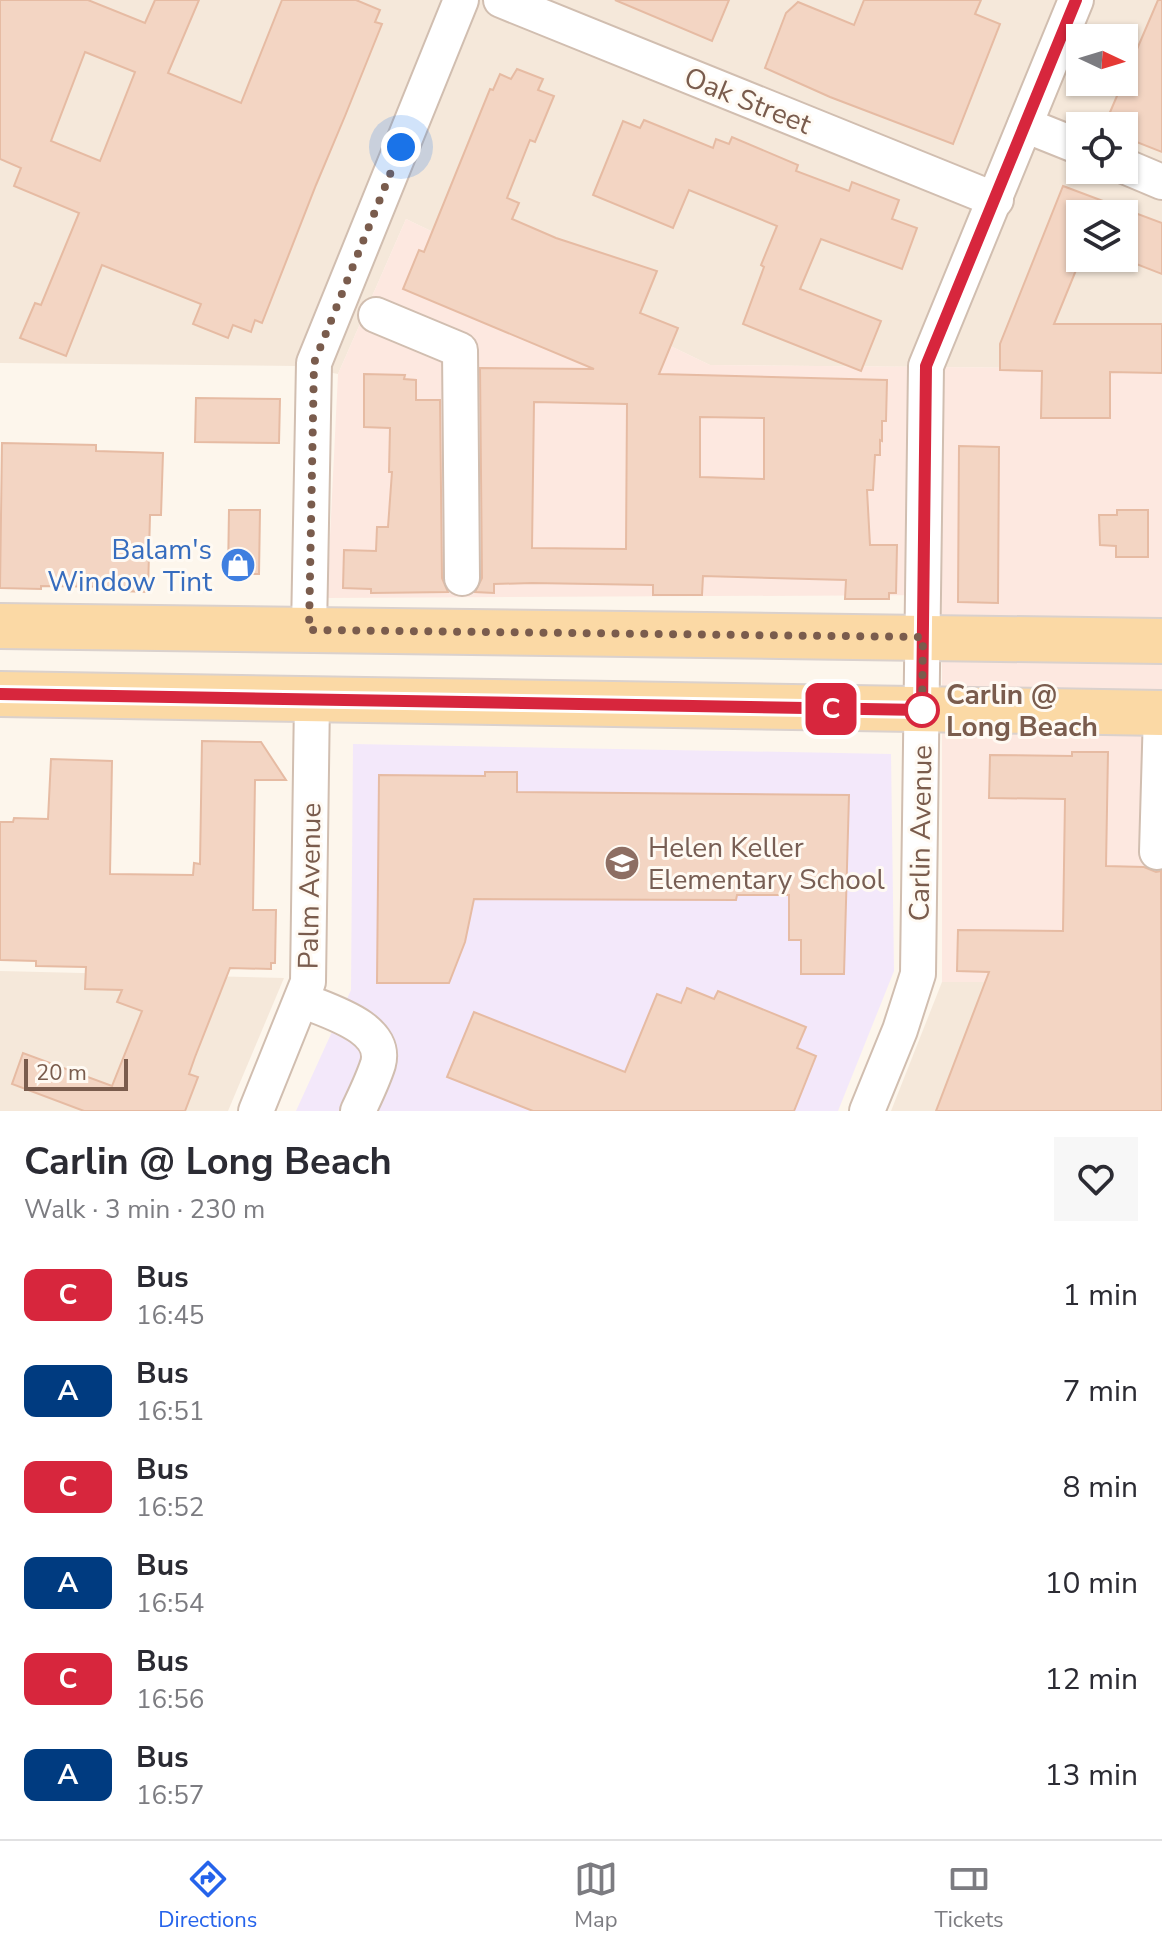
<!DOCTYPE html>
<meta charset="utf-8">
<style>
:root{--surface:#fff;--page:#f7f7f7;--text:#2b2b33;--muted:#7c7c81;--line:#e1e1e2;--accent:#2563eb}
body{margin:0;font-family:"Nunito Sans",sans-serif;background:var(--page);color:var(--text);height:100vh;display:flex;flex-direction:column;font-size:30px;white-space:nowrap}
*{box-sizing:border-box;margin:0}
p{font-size:26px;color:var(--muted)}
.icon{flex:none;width:44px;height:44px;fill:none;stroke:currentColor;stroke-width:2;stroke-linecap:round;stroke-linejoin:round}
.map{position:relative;height:1111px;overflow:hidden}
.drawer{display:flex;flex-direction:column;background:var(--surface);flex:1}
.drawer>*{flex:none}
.badge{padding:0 16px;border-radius:12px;font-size:28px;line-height:52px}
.needle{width:52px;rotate:94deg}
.buttons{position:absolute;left:1066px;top:24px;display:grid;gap:16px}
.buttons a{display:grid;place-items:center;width:72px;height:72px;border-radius:0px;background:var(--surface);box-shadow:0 2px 6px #0004;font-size:40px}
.scale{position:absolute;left:24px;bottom:20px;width:104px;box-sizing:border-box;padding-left:8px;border:4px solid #7a5c4d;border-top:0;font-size:22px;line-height:28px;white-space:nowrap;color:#7a5c4d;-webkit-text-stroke:6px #fffaf3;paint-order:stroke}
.you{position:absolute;width:40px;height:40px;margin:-20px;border:6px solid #fff;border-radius:50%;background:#1a73e8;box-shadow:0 0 0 12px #1a73e833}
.map>.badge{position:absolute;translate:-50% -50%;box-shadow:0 0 0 4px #fff}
.round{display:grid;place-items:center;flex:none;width:84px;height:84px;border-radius:0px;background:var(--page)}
.overview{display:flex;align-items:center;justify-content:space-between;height:136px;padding:0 24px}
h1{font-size:38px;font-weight:700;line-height:60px}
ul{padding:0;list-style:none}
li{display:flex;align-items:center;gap:24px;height:96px;padding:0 24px}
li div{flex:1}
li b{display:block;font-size:30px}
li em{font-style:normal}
li .badge{min-width:88px;font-weight:700;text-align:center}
.tabs{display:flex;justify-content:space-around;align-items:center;height:112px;border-top:2px solid var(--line);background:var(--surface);font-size:22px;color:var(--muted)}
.tabs a{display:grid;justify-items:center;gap:4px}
.tabs .active{color:var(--accent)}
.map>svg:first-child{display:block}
.residential{fill:#f5e8da;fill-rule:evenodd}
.commercial{fill:#fde8e0}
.education{fill:#f3e8fa}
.building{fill:#f3d5c3;stroke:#e6bba3;stroke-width:2;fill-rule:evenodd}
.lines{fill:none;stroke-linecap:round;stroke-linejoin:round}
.minor-casing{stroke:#d1beb0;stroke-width:38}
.major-casing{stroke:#dad1cd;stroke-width:48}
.minor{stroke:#fff;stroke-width:34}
.major{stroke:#fbd9a5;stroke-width:44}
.line-casing{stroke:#fff;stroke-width:18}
.line{stroke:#d7263d;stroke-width:12}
.walk{stroke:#7a5c4d;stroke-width:8;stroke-dasharray:0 14.4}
.stop-dot{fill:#fff;stroke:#d7263d;stroke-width:4}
.labels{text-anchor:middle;stroke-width:6;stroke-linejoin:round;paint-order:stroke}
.street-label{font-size:28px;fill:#7a5c4d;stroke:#fffaf3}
.shop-label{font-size:28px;fill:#366cbe;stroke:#fffaf3;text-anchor:end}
.stop-label{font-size:28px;font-weight:bold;fill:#7a5c4d;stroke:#fffaf3;text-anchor:start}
.education-label{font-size:28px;fill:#785e54;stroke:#fffaf3;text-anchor:start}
</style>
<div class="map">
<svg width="1162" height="1111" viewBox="0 0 1162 1111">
<rect width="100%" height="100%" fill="#fdf6ec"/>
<g class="residential">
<path d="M0,0H1162V369L710,365L406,219L338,374L296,366L0,363ZM1080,38H1124V82H1080ZM1080,126H1124V170H1080ZM1080,214H1124V258H1080Z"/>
<polygon points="0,971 284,978 228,1111 0,1111"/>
<polygon points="942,982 1162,982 1162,1111 891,1111"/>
</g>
<polygon class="commercial" points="406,219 710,365 1162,369 1162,982 942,982 942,595 327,598 338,374"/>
<polygon class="education" points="353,744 891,754 894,971 838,1111 296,1111 351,990"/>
<g class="building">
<path d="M0,0H88L145,23L155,0H199L168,73L241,103L282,0H356L380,10L375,22L382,24L345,116L316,185L262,323L255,320L251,332L233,325L228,338L193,324L201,304L102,265L66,356L20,338L35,303L41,305L79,213L14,186L21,168L0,159ZM85,52L135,72L100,161L51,141Z"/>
<polygon points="615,0 729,0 712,41"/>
<polygon points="864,0 981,0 975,14 1000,24 953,144 830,97 765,68 786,13 798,2 854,25"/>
<polygon points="1158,0 1162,0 1162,152 1124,137 1124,126 1105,124"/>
<path d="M517,69L543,79L538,90L554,96L535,142L530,140L507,198L519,203L512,219L556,238L657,271L640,313L678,328L659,374L887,380L886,421H882V441L880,440V455H875L873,490H867L870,545H897L896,593H889V599H845L846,580L703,576L702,595H653V585L532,583L494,584V593L475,592L482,578L480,368L594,369L403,289L419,250L424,252L490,89L493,90L500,74L511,79ZM534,402L627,404L626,549L532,548ZM700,417L764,418V479L700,477Z"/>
<polygon points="644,120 713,148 716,139 729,144 732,137 798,165 796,171 849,191 852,182 899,200 892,219 917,228 902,269 821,239 800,289 881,321 861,371 743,324 764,267 761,265 777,226 689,190 673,228 593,195 623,121 640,128"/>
<polygon points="1063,186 1162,223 1162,274 1121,258 1124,258 1124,214 1080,214 1081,258 1054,324 1162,324 1162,373 1110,372 1110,418 1041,418 1042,371 1000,370 1000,344"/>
<polygon points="364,374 405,375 404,379 416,380 416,400 440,400 442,578 448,592 371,593 371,589 343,588 344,550 376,551 377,527 388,527 392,472 389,472 390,428 364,427"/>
<polygon points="196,398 280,399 279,443 195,442"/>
<polygon points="2,443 96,445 96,451 163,453 161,515 150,515 148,592 120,591 121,587 41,586 41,589 0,588"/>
<polygon points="959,446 999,447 998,603 958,602"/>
<polygon points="229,510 260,510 259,574 228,574"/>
<polygon points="1117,510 1148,510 1148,557 1116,557 1116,546 1100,545 1099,515 1117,515"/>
<polygon points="202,741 261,742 286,780 255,780 253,910 276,910 275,963 271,963 271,969 230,968 195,1057 189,1074 198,1077 185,1111 84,1111 12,1084 23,1053 112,1086 142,1011 117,1002 122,990 85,989 86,967 36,966 36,961 0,960 0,822 13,822 14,818 48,819 51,759 112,761 110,874 193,875 194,863 200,864"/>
<polygon points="1072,752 1108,752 1106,866 1144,867 1156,872 1161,871 1162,1111 936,1111 989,972 957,971 958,930 1063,931 1065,799 989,798 990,755 1072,756"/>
<polygon points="485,772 517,772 517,792 849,795 844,974 801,974 801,940 789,940 789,895 737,895 736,900 474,899 465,942 449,983 377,983 379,775 485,776"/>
<polygon points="687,988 714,999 718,991 806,1027 797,1048 816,1056 794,1111 533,1111 447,1077 474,1012 625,1072 657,994 681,1003"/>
</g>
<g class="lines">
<defs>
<g id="minor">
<polyline points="501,0 996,200"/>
<polyline points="1025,125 1080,147"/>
<polyline points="1124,166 1162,182"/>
<polyline points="376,315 460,350 462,578"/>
<polyline points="309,630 314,363 461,0"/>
<polyline points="1157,852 1161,713"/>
<path d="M302,1000C327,1011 388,1027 378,1064C373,1080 365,1096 358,1111"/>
<polyline points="256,1111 308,982 312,699"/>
<polyline points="867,1111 900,1030 918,974 926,366 1076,0"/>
</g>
<g id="major">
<polyline points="0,626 1162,641"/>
<polyline points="0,694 1162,713"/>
</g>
</defs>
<use href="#minor" class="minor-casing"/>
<use href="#major" class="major-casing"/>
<use href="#minor" class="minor"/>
<use href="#major" class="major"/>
</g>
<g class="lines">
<defs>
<polyline id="line" points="0,694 922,710 926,366 1076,0"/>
</defs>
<use href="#line" class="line-casing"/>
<use href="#line" class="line"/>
<polyline class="walk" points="401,147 314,363 309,630 923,637 922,710"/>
</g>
<defs>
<symbol id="shop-disc" viewBox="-11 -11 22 22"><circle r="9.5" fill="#3f7fe0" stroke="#fffaf3"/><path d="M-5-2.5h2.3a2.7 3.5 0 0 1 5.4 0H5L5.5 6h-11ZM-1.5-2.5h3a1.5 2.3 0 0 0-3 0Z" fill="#fff"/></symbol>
<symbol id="school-disc" viewBox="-11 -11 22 22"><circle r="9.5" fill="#8d6e63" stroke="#fffaf3"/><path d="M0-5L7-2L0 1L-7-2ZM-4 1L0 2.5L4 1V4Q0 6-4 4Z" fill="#fff"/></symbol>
</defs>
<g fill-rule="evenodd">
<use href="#shop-disc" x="218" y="545" width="40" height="40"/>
<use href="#school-disc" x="602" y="843" width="40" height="40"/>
</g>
<circle class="stop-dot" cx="922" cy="710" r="16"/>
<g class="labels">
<g class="street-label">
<text transform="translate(748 100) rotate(22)" y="10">Oak Street</text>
<text transform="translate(920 833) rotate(-89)" y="10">Carlin Avenue</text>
<text transform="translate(309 886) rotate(-89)" y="10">Palm Avenue</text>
</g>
<g class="shop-label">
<text x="212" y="559">Balam's<tspan x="212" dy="32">Window Tint</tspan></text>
</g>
<g class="stop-label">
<text x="946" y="704">Carlin @<tspan x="946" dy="32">Long Beach</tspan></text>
</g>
<g class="education-label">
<text x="648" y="857">Helen Keller<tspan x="648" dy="32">Elementary School</tspan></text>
</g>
</g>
</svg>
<div class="buttons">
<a><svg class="needle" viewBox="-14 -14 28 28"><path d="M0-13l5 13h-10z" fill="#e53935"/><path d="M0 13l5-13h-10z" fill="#7c7c81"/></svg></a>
<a><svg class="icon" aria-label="locate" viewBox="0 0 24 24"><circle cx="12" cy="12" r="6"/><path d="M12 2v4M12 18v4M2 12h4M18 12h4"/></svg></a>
<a><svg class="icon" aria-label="layers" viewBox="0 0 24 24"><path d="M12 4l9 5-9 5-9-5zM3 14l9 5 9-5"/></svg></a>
</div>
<div class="scale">20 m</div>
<div class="you" style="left:401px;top:147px"></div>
<b class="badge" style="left:831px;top:709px;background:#d7263d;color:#fff">C</b>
</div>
<section class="drawer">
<div class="overview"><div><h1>Carlin @ Long Beach</h1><p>Walk · 3 min · 230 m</p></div><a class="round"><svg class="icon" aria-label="heart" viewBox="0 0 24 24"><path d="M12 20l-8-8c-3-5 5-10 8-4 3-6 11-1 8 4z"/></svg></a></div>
<ul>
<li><span class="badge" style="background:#d7263d;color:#fff">C</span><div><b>Bus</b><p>16:45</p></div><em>1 min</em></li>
<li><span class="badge" style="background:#003b80;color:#fff">A</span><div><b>Bus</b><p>16:51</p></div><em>7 min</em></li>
<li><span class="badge" style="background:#d7263d;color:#fff">C</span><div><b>Bus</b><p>16:52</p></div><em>8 min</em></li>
<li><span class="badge" style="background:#003b80;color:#fff">A</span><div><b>Bus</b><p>16:54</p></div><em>10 min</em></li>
<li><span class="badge" style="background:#d7263d;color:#fff">C</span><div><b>Bus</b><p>16:56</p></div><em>12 min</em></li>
<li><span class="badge" style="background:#003b80;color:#fff">A</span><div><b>Bus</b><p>16:57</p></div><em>13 min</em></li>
</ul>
</section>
<nav class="tabs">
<a class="active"><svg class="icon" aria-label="directions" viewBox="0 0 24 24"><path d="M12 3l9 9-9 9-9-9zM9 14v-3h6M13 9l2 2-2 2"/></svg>Directions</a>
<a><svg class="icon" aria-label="map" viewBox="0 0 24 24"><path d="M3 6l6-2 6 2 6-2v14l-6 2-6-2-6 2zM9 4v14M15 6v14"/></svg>Map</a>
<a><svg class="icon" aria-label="tickets" viewBox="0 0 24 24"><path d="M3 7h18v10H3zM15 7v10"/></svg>Tickets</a>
</nav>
